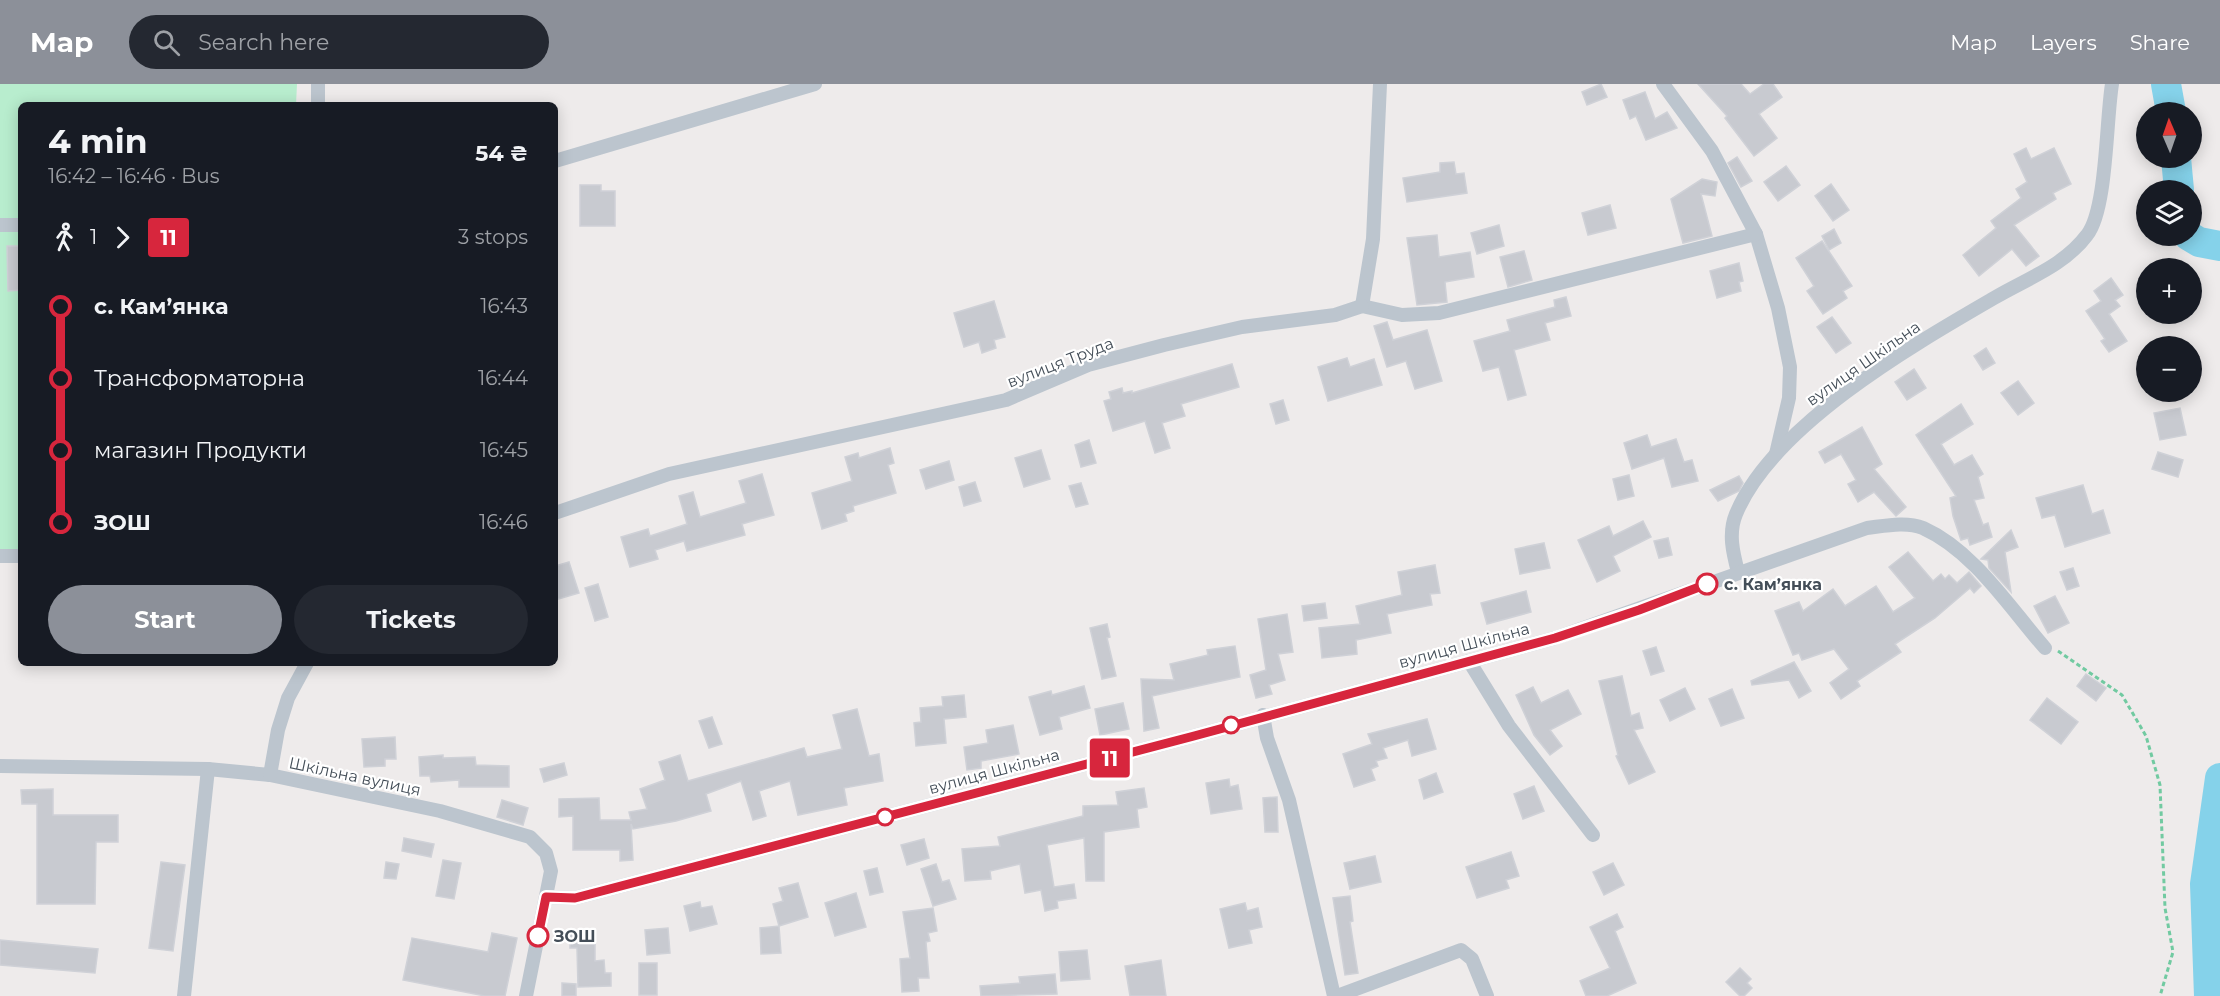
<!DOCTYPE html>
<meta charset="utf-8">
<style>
:root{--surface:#171b24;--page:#242831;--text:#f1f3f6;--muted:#9ea1a6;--accent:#8c9099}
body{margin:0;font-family:Montserrat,sans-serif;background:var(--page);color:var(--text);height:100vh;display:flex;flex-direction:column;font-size:22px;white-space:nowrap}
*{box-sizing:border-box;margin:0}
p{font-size:20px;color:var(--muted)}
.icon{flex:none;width:33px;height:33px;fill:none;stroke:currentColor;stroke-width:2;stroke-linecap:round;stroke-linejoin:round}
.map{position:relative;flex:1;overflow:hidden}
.side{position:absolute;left:18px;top:18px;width:540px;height:564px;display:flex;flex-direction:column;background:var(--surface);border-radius:9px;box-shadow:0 3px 15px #0003}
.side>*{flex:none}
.badge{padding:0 12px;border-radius:4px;font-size:21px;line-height:39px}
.needle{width:39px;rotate:358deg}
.controls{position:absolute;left:2136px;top:18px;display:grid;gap:12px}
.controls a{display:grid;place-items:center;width:66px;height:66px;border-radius:50%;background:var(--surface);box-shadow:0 3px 15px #0003;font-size:30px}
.map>.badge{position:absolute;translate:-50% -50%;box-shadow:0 0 0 3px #fff}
.legs{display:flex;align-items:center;gap:9px;height:66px;padding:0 30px;font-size:20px}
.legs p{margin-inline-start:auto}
.summary{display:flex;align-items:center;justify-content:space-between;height:102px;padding:0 30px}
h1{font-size:33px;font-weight:700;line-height:45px}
.primary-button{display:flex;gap:12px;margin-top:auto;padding:12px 30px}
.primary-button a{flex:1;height:69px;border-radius:36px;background:var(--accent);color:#fff;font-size:24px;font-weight:700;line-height:69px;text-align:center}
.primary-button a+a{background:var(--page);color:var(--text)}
ul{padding:0 30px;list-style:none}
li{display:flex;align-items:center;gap:21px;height:72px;font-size:22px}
li i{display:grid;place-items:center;width:9px;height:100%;margin:0 8px;background:currentColor}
li i::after{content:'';width:15px;height:15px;margin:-8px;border:4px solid;border-radius:50%;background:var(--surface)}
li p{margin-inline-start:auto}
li:first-child i{background:linear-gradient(#0000 50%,currentColor 0)}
li:last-child i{background:linear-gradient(currentColor 50%,#0000 0)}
header{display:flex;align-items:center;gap:36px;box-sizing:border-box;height:84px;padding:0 30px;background:var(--accent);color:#fff}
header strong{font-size:28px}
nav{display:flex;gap:33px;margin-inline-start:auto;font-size:21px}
.search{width:420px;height:54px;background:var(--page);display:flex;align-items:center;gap:15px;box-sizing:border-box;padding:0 21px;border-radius:33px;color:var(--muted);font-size:22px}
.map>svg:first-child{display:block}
.green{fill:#b8edce}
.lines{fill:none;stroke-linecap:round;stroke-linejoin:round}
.river{stroke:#85d2ea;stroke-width:30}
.building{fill:#c8cad0;stroke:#cfd1d7;stroke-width:1.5}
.path{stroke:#71caa1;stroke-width:3;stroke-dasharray:4.5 3;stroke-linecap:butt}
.minor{stroke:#bcc5ce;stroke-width:14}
.line-1-casing{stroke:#fff;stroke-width:14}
.line-1{stroke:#d7263d;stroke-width:9}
.stop-1-dot{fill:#fff;stroke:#d7263d;stroke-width:3}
.labels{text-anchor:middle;stroke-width:4.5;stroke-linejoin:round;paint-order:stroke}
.street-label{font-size:16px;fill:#444e58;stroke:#fff}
.stop-label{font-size:16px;font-weight:bold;fill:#444e58;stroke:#fff;text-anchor:start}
</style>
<header>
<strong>Map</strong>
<div class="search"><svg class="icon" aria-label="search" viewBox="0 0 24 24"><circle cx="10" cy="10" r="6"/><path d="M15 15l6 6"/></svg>Search here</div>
<nav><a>Map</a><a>Layers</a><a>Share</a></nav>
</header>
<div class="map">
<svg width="2220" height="912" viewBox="0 0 2220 912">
<rect width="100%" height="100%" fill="#eeebeb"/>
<polygon class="green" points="0,0 297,0 296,21 21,21 21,479 0,479"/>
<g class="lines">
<g class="river">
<polyline points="2166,0 2171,28"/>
<polyline points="2176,74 2179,106"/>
<polyline points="2189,152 2199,158 2220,162"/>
<polyline points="2209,912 2205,800 2220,694"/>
</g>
</g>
<g class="building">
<polygon points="1601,0 1607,13 1587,21 1582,8"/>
<polygon points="1698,0 1741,0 1750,10 1764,0 1773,0 1782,13 1759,30 1777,54 1754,72 1725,34 1727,32"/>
<polygon points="1645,8 1655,35 1667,28 1677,44 1646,56 1636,32 1630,35 1623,16"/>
<polygon points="2026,64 2031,75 2054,64 2071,100 2053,109 2056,115 2014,141 2039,172 2026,182 2012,165 1979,192 1963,171 1996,144 1991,137 2021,114 2016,105 2027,98 2014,70"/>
<polygon points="1737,73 1752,97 1741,103 1728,79"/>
<polygon points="1454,78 1456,90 1464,89 1467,109 1407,118 1403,94 1440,88 1440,79"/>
<polygon points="1786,82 1800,101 1778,117 1764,98"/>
<polygon points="1702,95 1717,98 1715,112 1701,110 1712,152 1683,159 1671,115"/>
<polygon points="1831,100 1849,126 1833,137 1815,112"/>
<polygon points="580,101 601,101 601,107 615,107 615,142 580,142"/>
<polygon points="1610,121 1616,144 1588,151 1582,129"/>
<polygon points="1499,141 1504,162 1477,170 1471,149"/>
<polygon points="1834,145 1841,159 1829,166 1822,152"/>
<polygon points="1437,151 1439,173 1470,168 1474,193 1445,198 1447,218 1417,221 1407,154"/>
<polygon points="1822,157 1852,202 1843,207 1847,214 1823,230 1807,207 1814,202 1796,174"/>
<polygon points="7,162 20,162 21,206 8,207"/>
<polygon points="1524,167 1532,196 1508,203 1500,173"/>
<polygon points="1739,179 1743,197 1739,198 1741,207 1717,214 1710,187"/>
<polygon points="2111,194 2123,211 2115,216 2120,222 2109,230 2127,257 2109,268 2101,257 2105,255 2086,227 2101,217 2094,207"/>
<polygon points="1566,213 1571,232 1545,239 1550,256 1514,266 1526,311 1508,316 1499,283 1483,287 1474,257 1510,247 1507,236 1555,223 1554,216"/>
<polygon points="994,217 1005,253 994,256 996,264 982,269 979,258 964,263 954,229"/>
<polygon points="1832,233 1851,259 1836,269 1817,243"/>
<polygon points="1387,238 1393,256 1427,246 1442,297 1415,305 1406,277 1387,283 1374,242"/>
<polygon points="1986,264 1995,279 1983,286 1974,272"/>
<polygon points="1347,274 1350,283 1374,275 1382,301 1328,317 1318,283"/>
<polygon points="1232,280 1239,303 1181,320 1185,332 1162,339 1170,364 1155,369 1145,337 1113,347 1104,317 1111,315 1109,308 1122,304 1123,309 1132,307 1132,309"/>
<polygon points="1914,285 1926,304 1907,316 1895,298"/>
<polygon points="2018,297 2034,319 2018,331 2001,309"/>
<polygon points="1283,316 1289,336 1276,340 1270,320"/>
<polygon points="1961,320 1973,340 1941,360 1954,381 1972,371 1983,390 1978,393 1984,414 1974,416 1983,441 1988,439 1992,453 1970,461 1968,454 1961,456 1953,432 1950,414 1956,412 1916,351"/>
<polygon points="2180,324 2186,351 2160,356 2154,329"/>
<polygon points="1862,343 1882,380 1874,385 1906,423 1896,432 1874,408 1858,418 1848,400 1856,396 1841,370 1825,379 1819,368"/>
<polygon points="1647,351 1651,363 1676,355 1684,378 1692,376 1698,397 1672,403 1664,374 1632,385 1624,359"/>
<polygon points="1089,356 1096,379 1081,383 1075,361"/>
<polygon points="890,364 894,379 888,381 896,409 853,422 854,427 845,430 847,437 822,445 812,409 852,397 845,373 858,369 859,374"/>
<polygon points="1041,366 1050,395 1024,403 1015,374"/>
<polygon points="2158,368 2183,376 2178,393 2152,385"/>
<polygon points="949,377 954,396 926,405 920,386"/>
<polygon points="762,390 774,431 742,440 745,451 687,467 684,457 655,466 658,475 630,483 621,453 648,445 650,452 687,440 679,412 693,408 700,433 746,419 739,397"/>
<polygon points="1629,391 1634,412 1618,416 1613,395"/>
<polygon points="1739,392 1743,399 1739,407 1718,417 1710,406"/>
<polygon points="975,398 981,417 964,422 959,403"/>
<polygon points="1081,399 1088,420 1076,423 1069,402"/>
<polygon points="2083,401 2092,430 2103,426 2110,449 2065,463 2055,431 2042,434 2036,414"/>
<polygon points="1643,437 1651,453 1613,472 1620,487 1597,498 1578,456 1609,442 1613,452"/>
<polygon points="2011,446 2018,463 2005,468 2011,508 1989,484 1988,476 1981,475"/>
<polygon points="1668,454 1672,471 1659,474 1654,457"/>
<polygon points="1544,459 1550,484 1520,490 1515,465"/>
<polygon points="1908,468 1933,497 1941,490 1945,495 1949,491 1957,499 1969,488 1981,502 1974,509 1970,504 1935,534 1895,560 1901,568 1857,597 1860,602 1841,615 1830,599 1849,585 1834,565 1802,576 1799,569 1793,571 1775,527 1799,518 1803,527 1833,505 1845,522 1876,502 1893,528 1915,514 1889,483"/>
<polygon points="569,478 579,509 555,516 555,482"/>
<polygon points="1435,481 1440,509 1430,510 1432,521 1387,530 1391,549 1356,556 1357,570 1322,574 1319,544 1360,540 1356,522 1402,511 1398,488"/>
<polygon points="2073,484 2079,502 2067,506 2060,488"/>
<polygon points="598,500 608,533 595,537 585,504"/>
<polygon points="1526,507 1531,528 1487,540 1481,519"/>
<polygon points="2055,512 2069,539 2048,549 2034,522"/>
<polygon points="1325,519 1327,534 1304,537 1302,522"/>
<polygon points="1287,530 1293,568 1278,570 1285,596 1269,601 1272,610 1256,614 1250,591 1266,586 1258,535"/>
<polygon points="1107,540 1110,553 1107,554 1116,592 1102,595 1090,544"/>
<polygon points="1235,562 1240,593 1152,612 1159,644 1144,647 1141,595 1174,596 1170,580 1208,571 1207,566"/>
<polygon points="1656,563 1664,587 1651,591 1643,567"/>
<polygon points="1794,578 1811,607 1799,614 1789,596 1752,601 1751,597"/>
<polygon points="2086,590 2106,604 2096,617 2077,602"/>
<polygon points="1622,592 1631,632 1639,629 1643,644 1634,646 1655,688 1629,700 1616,672 1618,671 1599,597"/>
<polygon points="1084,602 1090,624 1059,633 1062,645 1040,651 1029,613 1051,607 1052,611"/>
<polygon points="1533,603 1541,619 1568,606 1581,630 1550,646 1562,662 1550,671 1534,651 1516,611"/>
<polygon points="1685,604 1695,625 1670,637 1660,616"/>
<polygon points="1732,605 1744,634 1721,642 1709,615"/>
<polygon points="964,611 966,633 944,635 946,659 916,662 914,639 921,638 920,624 943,622 942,613"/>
<polygon points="2047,614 2078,638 2061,660 2030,636"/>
<polygon points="1123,619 1129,645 1100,651 1095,625"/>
<polygon points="857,625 869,672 879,670 883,697 844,704 847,721 798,731 790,697 759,707 766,732 753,736 741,697 706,710 711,727 676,737 633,745 631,740 633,776 620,777 620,766 573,766 573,732 559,733 559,715 599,714 600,736 631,736 629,728 647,725 640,705 665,696 659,678 680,671 688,697 804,664 807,673 842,665 833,631"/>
<polygon points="712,633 722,660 709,664 699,637"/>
<polygon points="1427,635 1436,665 1412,672 1408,656 1383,664 1387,674 1376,677 1378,682 1371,685 1375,696 1354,703 1343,670 1372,660 1368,650"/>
<polygon points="1013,641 1019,670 981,677 981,684 967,686 964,663 988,659 986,646"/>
<polygon points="395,653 396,675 385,675 385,682 364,683 362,655"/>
<polygon points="443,671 443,674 475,673 476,681 509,682 509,703 459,703 459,696 431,698 430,692 420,692 419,673"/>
<polygon points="564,679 567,691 544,698 540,685"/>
<polygon points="1436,689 1443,708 1424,715 1419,696"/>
<polygon points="1229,695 1230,703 1238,701 1242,725 1211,730 1206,699"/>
<polygon points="1534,702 1544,727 1523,735 1514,710"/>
<polygon points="1144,704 1147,723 1137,725 1139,743 1104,748 1104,797 1086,797 1084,754 1047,761 1054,803 1074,800 1076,814 1057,817 1058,824 1045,827 1041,806 1025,809 1020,780 990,787 991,795 965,797 962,765 1000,762 998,753 1083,732 1083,722 1118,721 1116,708"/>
<polygon points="53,705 53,731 118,731 118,758 96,758 95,820 37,820 37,720 22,720 21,706"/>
<polygon points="1277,713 1278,748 1265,748 1263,714"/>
<polygon points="502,716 528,724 523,741 497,733"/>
<polygon points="404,754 434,760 431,773 402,767"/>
<polygon points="924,755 929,774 907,781 901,761"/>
<polygon points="1511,768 1519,792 1506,796 1509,804 1477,814 1466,783"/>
<polygon points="1375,772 1381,798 1350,805 1344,779"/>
<polygon points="443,776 461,779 454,815 436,812"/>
<polygon points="161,778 185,781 173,867 149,864"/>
<polygon points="386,778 399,780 396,795 384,794"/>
<polygon points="1613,779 1624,801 1604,811 1593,788"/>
<polygon points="936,780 942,798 949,796 956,815 933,822 921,785"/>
<polygon points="877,784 883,808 870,811 864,787"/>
<polygon points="798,799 808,833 779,842 773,820 783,817 779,804"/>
<polygon points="856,809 866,843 835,852 825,819"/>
<polygon points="1350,812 1353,837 1350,838 1358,889 1345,891 1333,814"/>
<polygon points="700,818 701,824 712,822 717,840 690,847 684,822"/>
<polygon points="1245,819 1247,827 1258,824 1262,843 1249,846 1252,859 1229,864 1220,825"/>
<polygon points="933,824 937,847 928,849 930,857 926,858 929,894 918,894 919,907 902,908 900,875 910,874 903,828"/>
<polygon points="1617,830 1623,843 1615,847 1636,899 1607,912 1586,912 1580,897 1610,884 1590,843"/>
<polygon points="779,842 781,869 761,870 760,844"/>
<polygon points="668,844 670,869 647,871 645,846"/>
<polygon points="595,846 595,877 604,876 605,889 611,889 611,902 578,903 577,864 570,864 570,847"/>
<polygon points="492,849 517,854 505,912 485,912 403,896 412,854 488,868"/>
<polygon points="0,856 98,865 95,889 0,881"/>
<polygon points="1087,866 1090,895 1061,897 1059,868"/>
<polygon points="1161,876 1166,912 1130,912 1125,882"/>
<rect x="639" y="879" width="18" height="32"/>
<polygon points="1740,884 1751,895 1747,899 1752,904 1744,912 1740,912 1726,898"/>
<polygon points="1055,890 1057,910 981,912 980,902 1020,899 1019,893"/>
<polygon points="562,899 576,900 576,912 562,912"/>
</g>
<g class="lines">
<polyline class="path" points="2058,567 2122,611 2146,652 2160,701 2165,824 2173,868 2160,912"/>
<g class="minor">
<polyline points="1663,0 1712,67 1756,150 1778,224 1790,283 1789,314 1776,370"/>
<polyline points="318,21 318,0"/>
<polyline points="555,77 815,0"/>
<polyline points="0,141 21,141"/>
<polyline points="1362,222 1402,231 1439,229 1756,150"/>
<polyline points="1362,222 1373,155 1380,0"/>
<polyline points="555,429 669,390 1006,316 1088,281 1164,261 1242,243 1335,231 1362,222"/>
<polyline points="0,472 21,472"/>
<path d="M1738,488C1733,469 1728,449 1736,430C1773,341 1913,261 1994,214C2026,195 2064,182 2087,151C2107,126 2106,36 2112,0"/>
<polyline points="1469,577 1509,642 1593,751"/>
<polyline points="1263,631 1267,654 1289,716 1334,912"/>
<polyline points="0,682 208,685 270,691 440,727 530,753 546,769 551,787 526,912"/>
<polyline points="270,691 278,646 288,614 307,579"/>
<path d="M546,813L575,814L1194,652L1555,554L1867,444C1884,442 1906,437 1923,444C1974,467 2009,523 2045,564"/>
<polyline points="184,912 208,685"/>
<polyline points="1337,912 1461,866 1472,875 1487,912"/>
</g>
</g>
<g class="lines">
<defs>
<polyline id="line-1" points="538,852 546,813 575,814 1194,652 1555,554 1639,526 1707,500"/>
</defs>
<use href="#line-1" class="line-1-casing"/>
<use href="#line-1" class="line-1"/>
</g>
<g class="stop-1-dot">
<circle cx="1707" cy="500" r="10"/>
<circle cx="1231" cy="641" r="8"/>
<circle cx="885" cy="733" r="8"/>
<circle cx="538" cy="852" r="10"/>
</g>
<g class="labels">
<g class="street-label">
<text transform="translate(1060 278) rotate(-21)" y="6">вулиця Труда</text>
<text transform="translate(1863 279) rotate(-35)" y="6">вулиця Шкільна</text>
<text transform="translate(1464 561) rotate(-15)" y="6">вулиця Шкільна</text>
<text transform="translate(994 687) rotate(-15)" y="6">вулиця Шкільна</text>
<text transform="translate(355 692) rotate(12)" y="6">Шкільна вулиця</text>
</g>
<g class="stop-label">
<text x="1724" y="506">с. Кам’янка</text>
<text x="554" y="858">ЗОШ</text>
</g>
</g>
</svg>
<div class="controls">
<a><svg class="needle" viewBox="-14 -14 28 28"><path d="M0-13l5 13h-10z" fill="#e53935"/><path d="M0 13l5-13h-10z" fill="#9ea1a6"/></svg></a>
<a><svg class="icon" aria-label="layers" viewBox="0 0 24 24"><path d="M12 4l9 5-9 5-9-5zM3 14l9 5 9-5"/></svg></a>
<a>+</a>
<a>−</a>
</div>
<b class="badge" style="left:1110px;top:674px;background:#d7263d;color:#fff">11</b>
<section class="side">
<div class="summary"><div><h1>4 min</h1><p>16:42 – 16:46 · Bus</p></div><b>54 ₴</b></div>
<div class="legs"><svg class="icon" aria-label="walk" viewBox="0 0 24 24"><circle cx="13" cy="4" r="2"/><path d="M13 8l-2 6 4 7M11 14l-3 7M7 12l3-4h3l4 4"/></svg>1<svg class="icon" aria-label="forward" viewBox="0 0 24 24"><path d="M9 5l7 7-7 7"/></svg><b class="badge" style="background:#d7263d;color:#fff">11</b><p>3 stops</p></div>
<ul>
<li><i style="color:#d7263d"></i><b>с. Кам’янка</b><p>16:43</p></li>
<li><i style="color:#d7263d"></i><span>Трансформаторна</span><p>16:44</p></li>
<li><i style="color:#d7263d"></i><span>магазин Продукти</span><p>16:45</p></li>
<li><i style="color:#d7263d"></i><b>ЗОШ</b><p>16:46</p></li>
</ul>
<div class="primary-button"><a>Start</a><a>Tickets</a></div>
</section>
</div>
